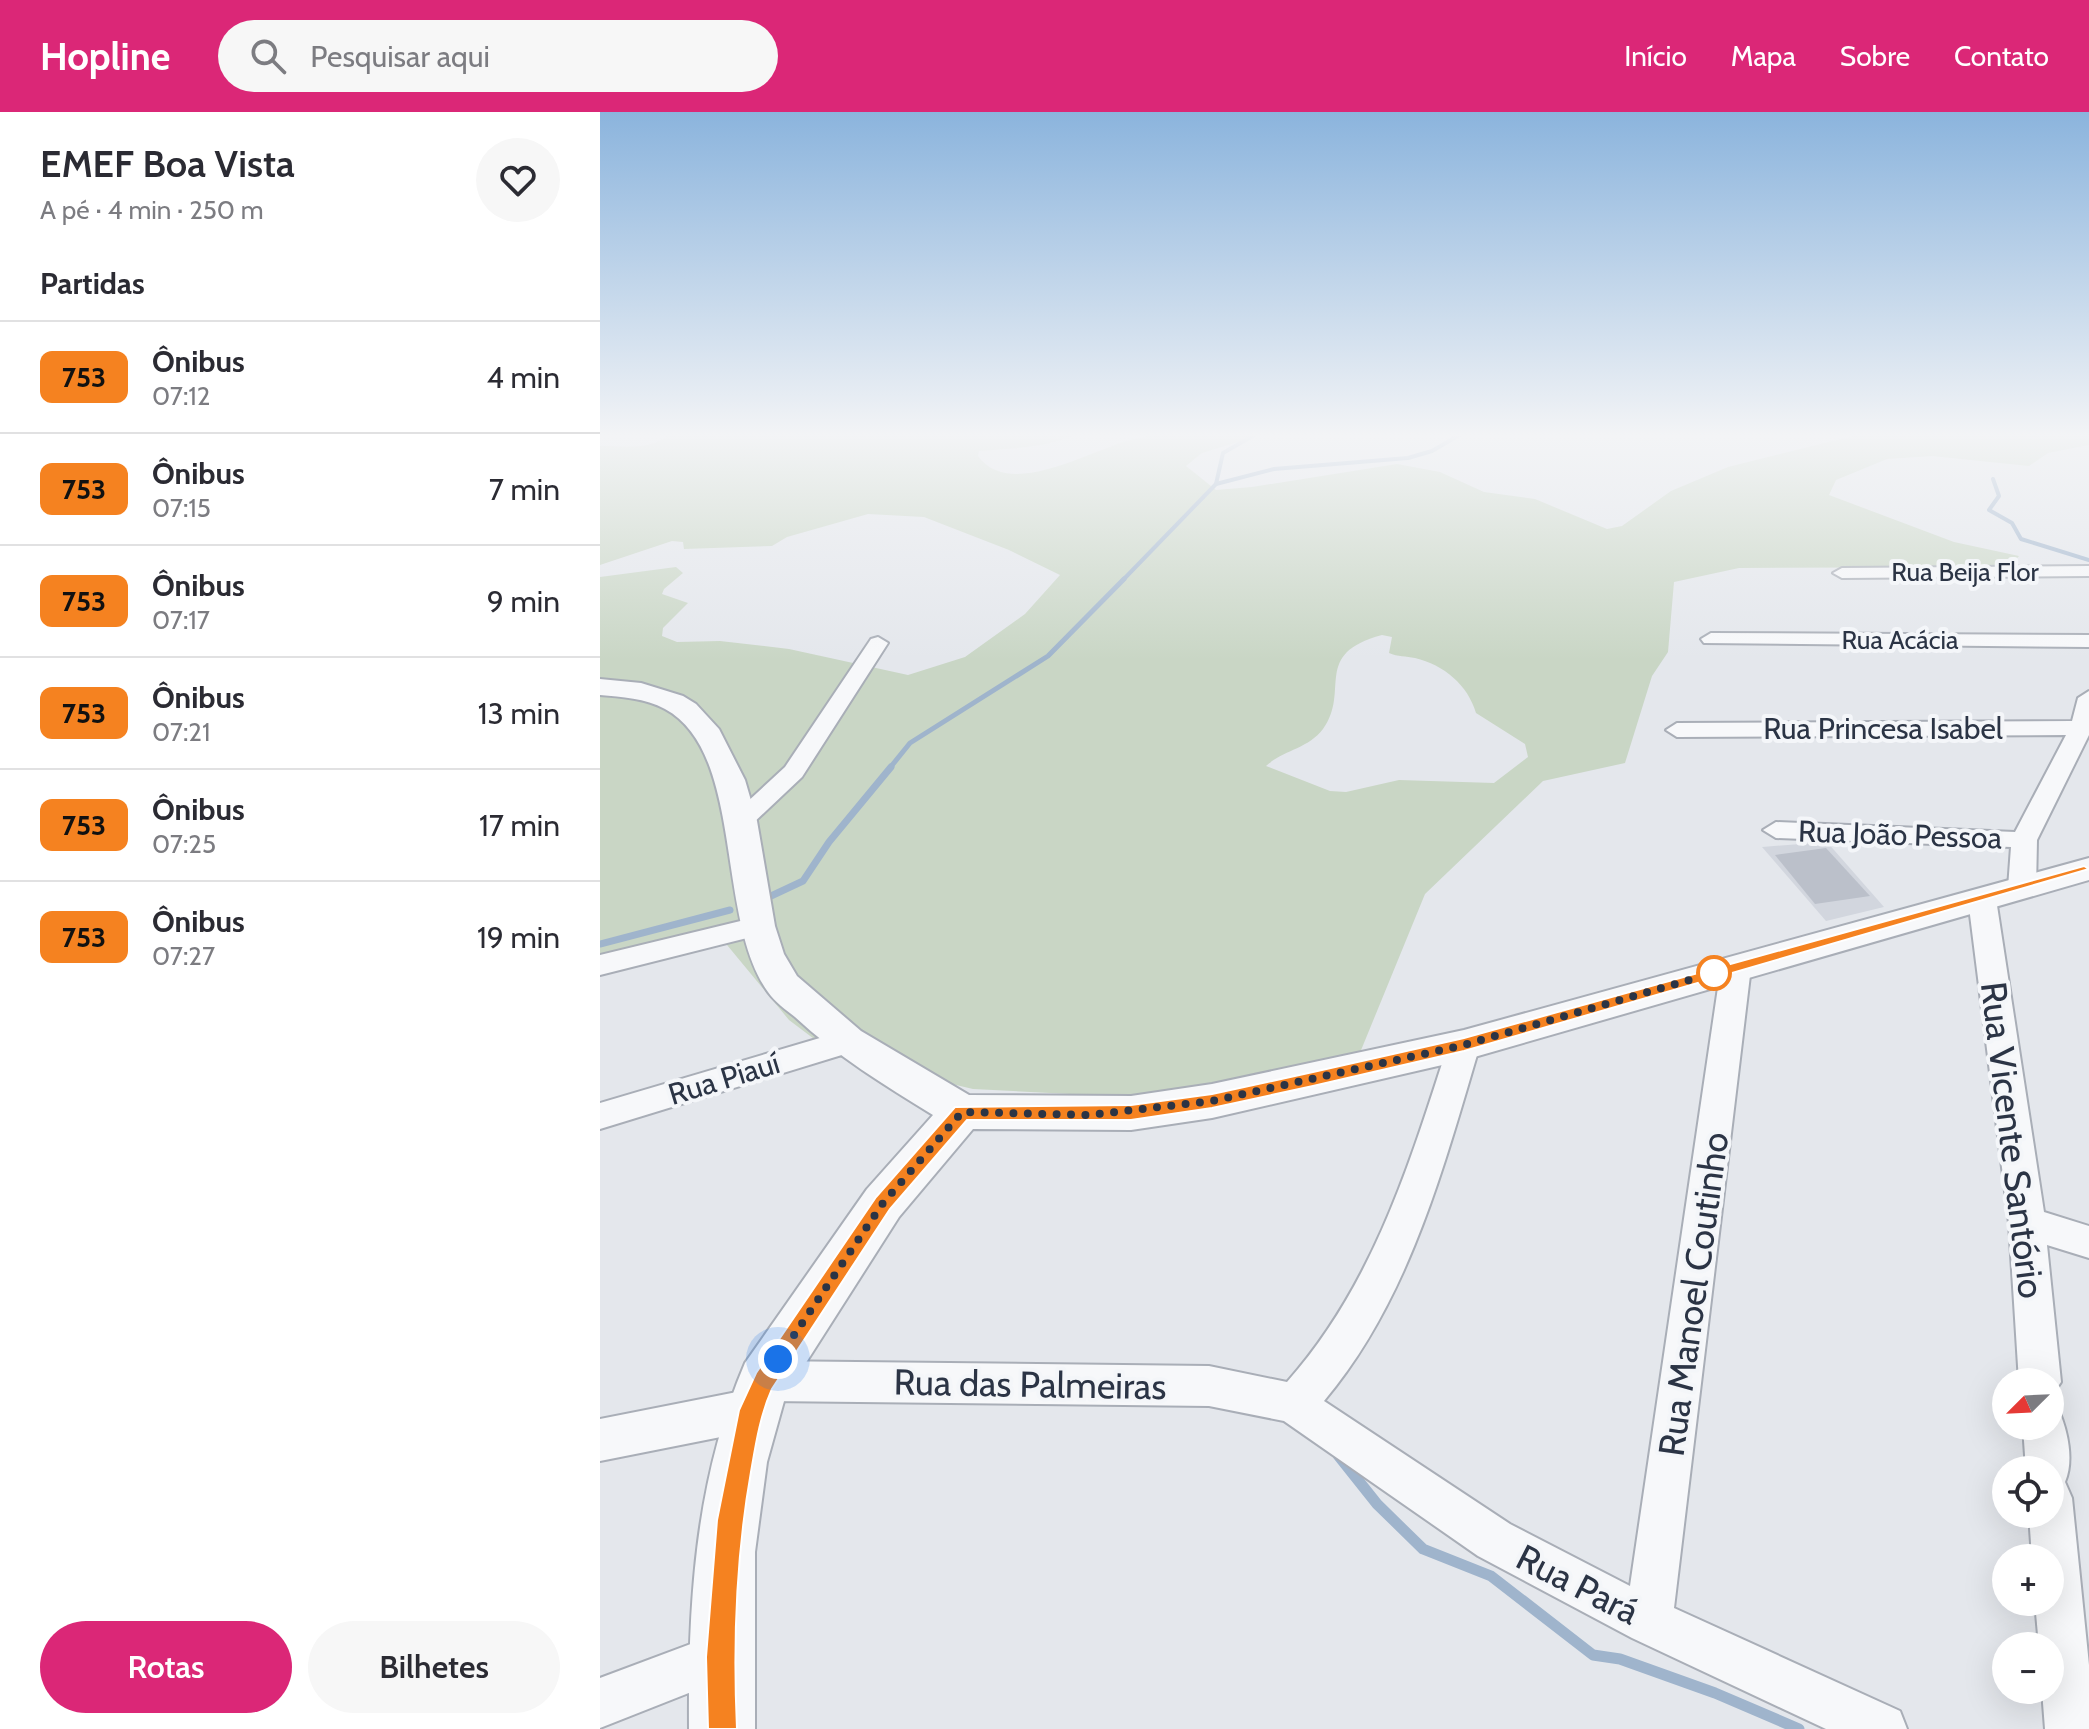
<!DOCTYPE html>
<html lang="pt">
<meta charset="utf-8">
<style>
:root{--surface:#fff;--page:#f7f7f7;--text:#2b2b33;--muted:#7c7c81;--line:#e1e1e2;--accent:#db2777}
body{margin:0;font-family:Cabin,sans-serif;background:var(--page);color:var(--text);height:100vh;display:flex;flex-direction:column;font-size:30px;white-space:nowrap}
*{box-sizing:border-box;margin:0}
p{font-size:26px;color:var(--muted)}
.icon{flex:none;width:44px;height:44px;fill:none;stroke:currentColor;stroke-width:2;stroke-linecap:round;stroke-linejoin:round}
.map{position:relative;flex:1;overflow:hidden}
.drawer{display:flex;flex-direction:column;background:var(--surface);width:600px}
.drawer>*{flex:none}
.badge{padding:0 16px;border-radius:12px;font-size:28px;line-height:52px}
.needle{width:52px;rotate:246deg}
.controls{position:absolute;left:1392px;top:1256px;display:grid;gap:16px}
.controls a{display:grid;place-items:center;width:72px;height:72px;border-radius:50%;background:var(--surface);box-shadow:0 8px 32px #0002;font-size:40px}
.you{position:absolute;width:40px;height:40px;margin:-20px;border:6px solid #fff;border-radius:50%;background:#1a73e8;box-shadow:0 0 0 12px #1a73e833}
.map>.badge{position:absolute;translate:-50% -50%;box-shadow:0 0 0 4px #fff}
h2{padding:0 40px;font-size:30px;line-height:72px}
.round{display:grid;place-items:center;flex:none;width:84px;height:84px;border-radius:42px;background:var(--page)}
.overview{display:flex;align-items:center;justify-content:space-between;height:136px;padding:0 40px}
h1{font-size:38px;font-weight:600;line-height:60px}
.primary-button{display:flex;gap:16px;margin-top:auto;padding:16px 40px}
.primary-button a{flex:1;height:92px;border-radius:48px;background:var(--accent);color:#fff;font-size:32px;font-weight:600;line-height:92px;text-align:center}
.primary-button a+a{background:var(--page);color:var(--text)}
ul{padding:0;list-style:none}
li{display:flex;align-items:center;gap:24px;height:112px;padding:0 40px;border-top:2px solid var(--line)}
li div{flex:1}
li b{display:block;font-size:30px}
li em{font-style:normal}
li .badge{min-width:88px;font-weight:700;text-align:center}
header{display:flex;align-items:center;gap:48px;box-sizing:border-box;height:112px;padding:0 40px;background:var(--accent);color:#fff}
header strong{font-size:38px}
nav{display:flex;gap:44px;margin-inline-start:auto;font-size:28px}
.search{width:560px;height:72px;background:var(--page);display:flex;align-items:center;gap:20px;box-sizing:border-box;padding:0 28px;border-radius:44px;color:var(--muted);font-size:30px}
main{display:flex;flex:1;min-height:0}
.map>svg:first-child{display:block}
.built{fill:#d2d6de}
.green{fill:#c9d6c5;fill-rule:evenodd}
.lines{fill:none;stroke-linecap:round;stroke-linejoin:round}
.stream-far3{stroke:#9fb4cc;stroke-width:4}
.stream-far2{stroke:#9fb4cc;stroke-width:5}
.stream-far1{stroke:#9fb4cc;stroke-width:7}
.stream{stroke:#9fb4cc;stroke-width:11}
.building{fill:#bbc0ca}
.minor-casing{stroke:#a9aeb7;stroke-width:4}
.tertiary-casing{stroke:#a9aeb7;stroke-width:4}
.minor{fill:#f7f8fa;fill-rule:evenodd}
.tertiary{fill:#f7f8fa;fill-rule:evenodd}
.line{fill:#f58220;stroke:#fff;stroke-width:2}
.walk{stroke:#2b3445;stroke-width:8;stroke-dasharray:0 14.4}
.stop-dot{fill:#fff;stroke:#f58220;stroke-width:4}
.labels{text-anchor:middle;stroke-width:8;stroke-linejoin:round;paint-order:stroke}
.far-street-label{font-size:26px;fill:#2b3445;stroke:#f4f6f9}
.street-label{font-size:30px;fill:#2b3445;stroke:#f4f6f9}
.near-street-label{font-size:36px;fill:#2b3445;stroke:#f4f6f9}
</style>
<header>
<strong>Hopline</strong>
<div class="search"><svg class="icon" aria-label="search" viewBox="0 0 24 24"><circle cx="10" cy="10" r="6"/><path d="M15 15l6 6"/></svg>Pesquisar aqui</div>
<nav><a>Início</a><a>Mapa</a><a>Sobre</a><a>Contato</a></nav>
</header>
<main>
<section class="drawer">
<div class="overview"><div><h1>EMEF Boa Vista</h1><p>A pé · 4 min · 250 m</p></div><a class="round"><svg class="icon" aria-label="heart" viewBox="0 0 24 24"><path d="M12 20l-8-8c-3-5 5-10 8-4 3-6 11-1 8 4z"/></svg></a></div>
<h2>Partidas</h2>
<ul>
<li><span class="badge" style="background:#f58220;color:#111">753</span><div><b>Ônibus</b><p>07:12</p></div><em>4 min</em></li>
<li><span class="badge" style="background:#f58220;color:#111">753</span><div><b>Ônibus</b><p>07:15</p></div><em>7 min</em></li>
<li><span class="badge" style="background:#f58220;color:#111">753</span><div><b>Ônibus</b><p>07:17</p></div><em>9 min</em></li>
<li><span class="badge" style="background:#f58220;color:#111">753</span><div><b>Ônibus</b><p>07:21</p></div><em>13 min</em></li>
<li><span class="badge" style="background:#f58220;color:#111">753</span><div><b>Ônibus</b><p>07:25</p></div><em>17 min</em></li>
<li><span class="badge" style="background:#f58220;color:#111">753</span><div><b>Ônibus</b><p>07:27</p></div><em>19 min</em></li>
</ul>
<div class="primary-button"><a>Rotas</a><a>Bilhetes</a></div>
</section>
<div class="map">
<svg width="1489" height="1617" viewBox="0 0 1489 1617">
<rect width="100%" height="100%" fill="#e4e7ec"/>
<polygon class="built" points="1227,730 1284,795 1226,809 1162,735"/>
<path class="green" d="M70,322H477C445,336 414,336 379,339L378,344C410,389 494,336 534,327C575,317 622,322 664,322L602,341L586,354L616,378L652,375L797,352L840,360L884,380L935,387L1007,417L1022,414L1071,379L1128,355L1261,322H1489V333L1448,341L1429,354L1332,344L1287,347L1236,368L1229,383L1354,430L1419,444L1409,455L1139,456L1074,470L1068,540L1052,564L1025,651L943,669L825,782L757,948L645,977L528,985L373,977L238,945L189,908L113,816L0,846V465L76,455L83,461L64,477L62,482L88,491L63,516L62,524L77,530L120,529L189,537L308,563L365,545L425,502L460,463L409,438L324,405L268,402L187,425L172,434L84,437L83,430L72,429L0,453V334C25,334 51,339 70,322ZM782,523L792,525L789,541C798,545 806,544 815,546C844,553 868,573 876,601L925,632L928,645L894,671L799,668L746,680L730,679L666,654C683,638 708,637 723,617C751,579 711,542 782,523Z"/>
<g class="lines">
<g class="stream-far3">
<polyline points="1393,367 1399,384 1389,398 1412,411 1421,427 1489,448"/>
<polyline points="616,372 623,341 656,322"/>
<polyline points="522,469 616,372 674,357 808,346 832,339 861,322"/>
</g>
<polyline class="stream-far2" points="289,657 310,631 448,544 524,467"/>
<g class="stream-far1">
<polyline points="171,784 203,769 229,730 291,655"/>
<polyline points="0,832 130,798"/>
</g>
<polyline class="stream" points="738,1343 777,1392 823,1437 891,1464 993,1543 1020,1547 1115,1581 1199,1617"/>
</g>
<polygon class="building" points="1226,736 1270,784 1215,792 1175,743"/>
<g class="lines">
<defs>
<g id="minor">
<polygon points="1489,454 1489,464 1242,466 1233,461 1242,456"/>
<polygon points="1111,521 1489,523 1489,535 1104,531 1101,527"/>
<polygon points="278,525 288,531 202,665 150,714 132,714 128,709 132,704 185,655 271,527"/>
<polygon points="1489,579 1489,623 1437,728 1436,776 1432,782 1412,782 1408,776 1411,735 1176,726 1163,718 1176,710 1415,720 1466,623 1077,625 1066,618 1077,611 1472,609 1478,586"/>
<polygon points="1382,778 1392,781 1396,787 1444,1100 1489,1114 1489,1146 1447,1133 1461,1270 1450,1286 1450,1270 1419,1270 1409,1111 1368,787 1372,781"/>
<polygon points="157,805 167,807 171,814 167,821 0,863 0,843"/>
<path d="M1136,845L1146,848L1151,855L1074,1496L1300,1599L1307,1617H1226L1032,1526L878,1444L684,1309L609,1294L168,1289L172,1298L166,1313L151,1319L0,1349V1307L147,1278L143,1269L149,1255L164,1249L609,1254L687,1270C773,1173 809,1054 848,933L853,925L864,921L875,925L880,933C843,1057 809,1188 724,1289L910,1412L1030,1474L1121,855L1126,848Z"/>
<polygon points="247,918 258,922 263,930 258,938 0,1017 0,991"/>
<path d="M1450,1295L1459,1299C1468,1320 1474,1349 1465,1370L1472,1386L1489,1553V1617H1445L1442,1578H1450V1534H1439L1435,1490H1450V1446H1432L1429,1402H1450V1358H1426L1423,1314H1450Z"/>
<polygon points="120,1521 137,1528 144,1545 137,1562 0,1616 0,1566"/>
</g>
<path id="tertiary" d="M0,567L41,571L83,584L96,592L119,617L145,668L157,709L175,814L184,842L197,864L261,919L369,983L531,984L612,972L864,918L1489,746V768L864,948L612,1006L531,1018L373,1017L299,1105L186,1282L167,1350L155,1440V1617H89C88,1491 95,1368 145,1251L267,1077L333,1003C284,973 237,944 195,905C186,898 175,890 168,880C115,806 145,640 65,597C45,586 22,585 0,583Z"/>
</defs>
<use href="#minor" class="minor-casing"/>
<use href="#tertiary" class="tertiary-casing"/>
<use href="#minor" class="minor"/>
<use href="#tertiary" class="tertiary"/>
</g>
<linearGradient id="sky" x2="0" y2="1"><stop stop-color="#8bb4dd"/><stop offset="0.59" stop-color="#f3f4f6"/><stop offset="1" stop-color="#f3f4f6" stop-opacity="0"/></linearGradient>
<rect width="1489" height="548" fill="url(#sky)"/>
<path class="line" d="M1484,754L1489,757L864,939L713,974L612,996L531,1008H367L290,1097L172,1277C160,1304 156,1331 151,1360C136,1445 133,1531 137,1617H108L106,1545L117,1408L139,1298L156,1261L276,1085L355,995L531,993L612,982L713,960L864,926Z"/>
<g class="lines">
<polyline class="walk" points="178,1247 283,1091 362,1000 489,1003 612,989 864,933 1114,861"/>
</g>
<circle class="stop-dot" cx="1114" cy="861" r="16"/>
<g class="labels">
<g class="far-street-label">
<text x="1365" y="469">Rua Beija Flor</text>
<text x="1300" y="537">Rua Acácia</text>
</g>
<g class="street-label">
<text x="1283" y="627">Rua Princesa Isabel</text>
<text transform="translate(1300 723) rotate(2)" y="10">Rua João Pessoa</text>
<text transform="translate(124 967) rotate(-17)" y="10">Rua Piauí</text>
</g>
<g class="near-street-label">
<text transform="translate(1413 1028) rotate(83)" y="13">Rua Vicente Santório</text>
<text transform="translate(1093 1182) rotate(-82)" y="13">Rua Manoel Coutinho</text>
<text transform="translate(430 1272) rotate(1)" y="13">Rua das Palmeiras</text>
<text transform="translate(978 1472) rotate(27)" y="13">Rua Pará</text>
</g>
</g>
</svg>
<div class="controls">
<a><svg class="needle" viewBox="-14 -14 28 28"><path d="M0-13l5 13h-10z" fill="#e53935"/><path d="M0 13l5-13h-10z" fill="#7c7c81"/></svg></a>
<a><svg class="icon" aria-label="locate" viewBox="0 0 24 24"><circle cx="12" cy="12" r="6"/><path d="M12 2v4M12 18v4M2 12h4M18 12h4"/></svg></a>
<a>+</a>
<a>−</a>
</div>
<div class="you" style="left:178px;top:1247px"></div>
</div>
</main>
